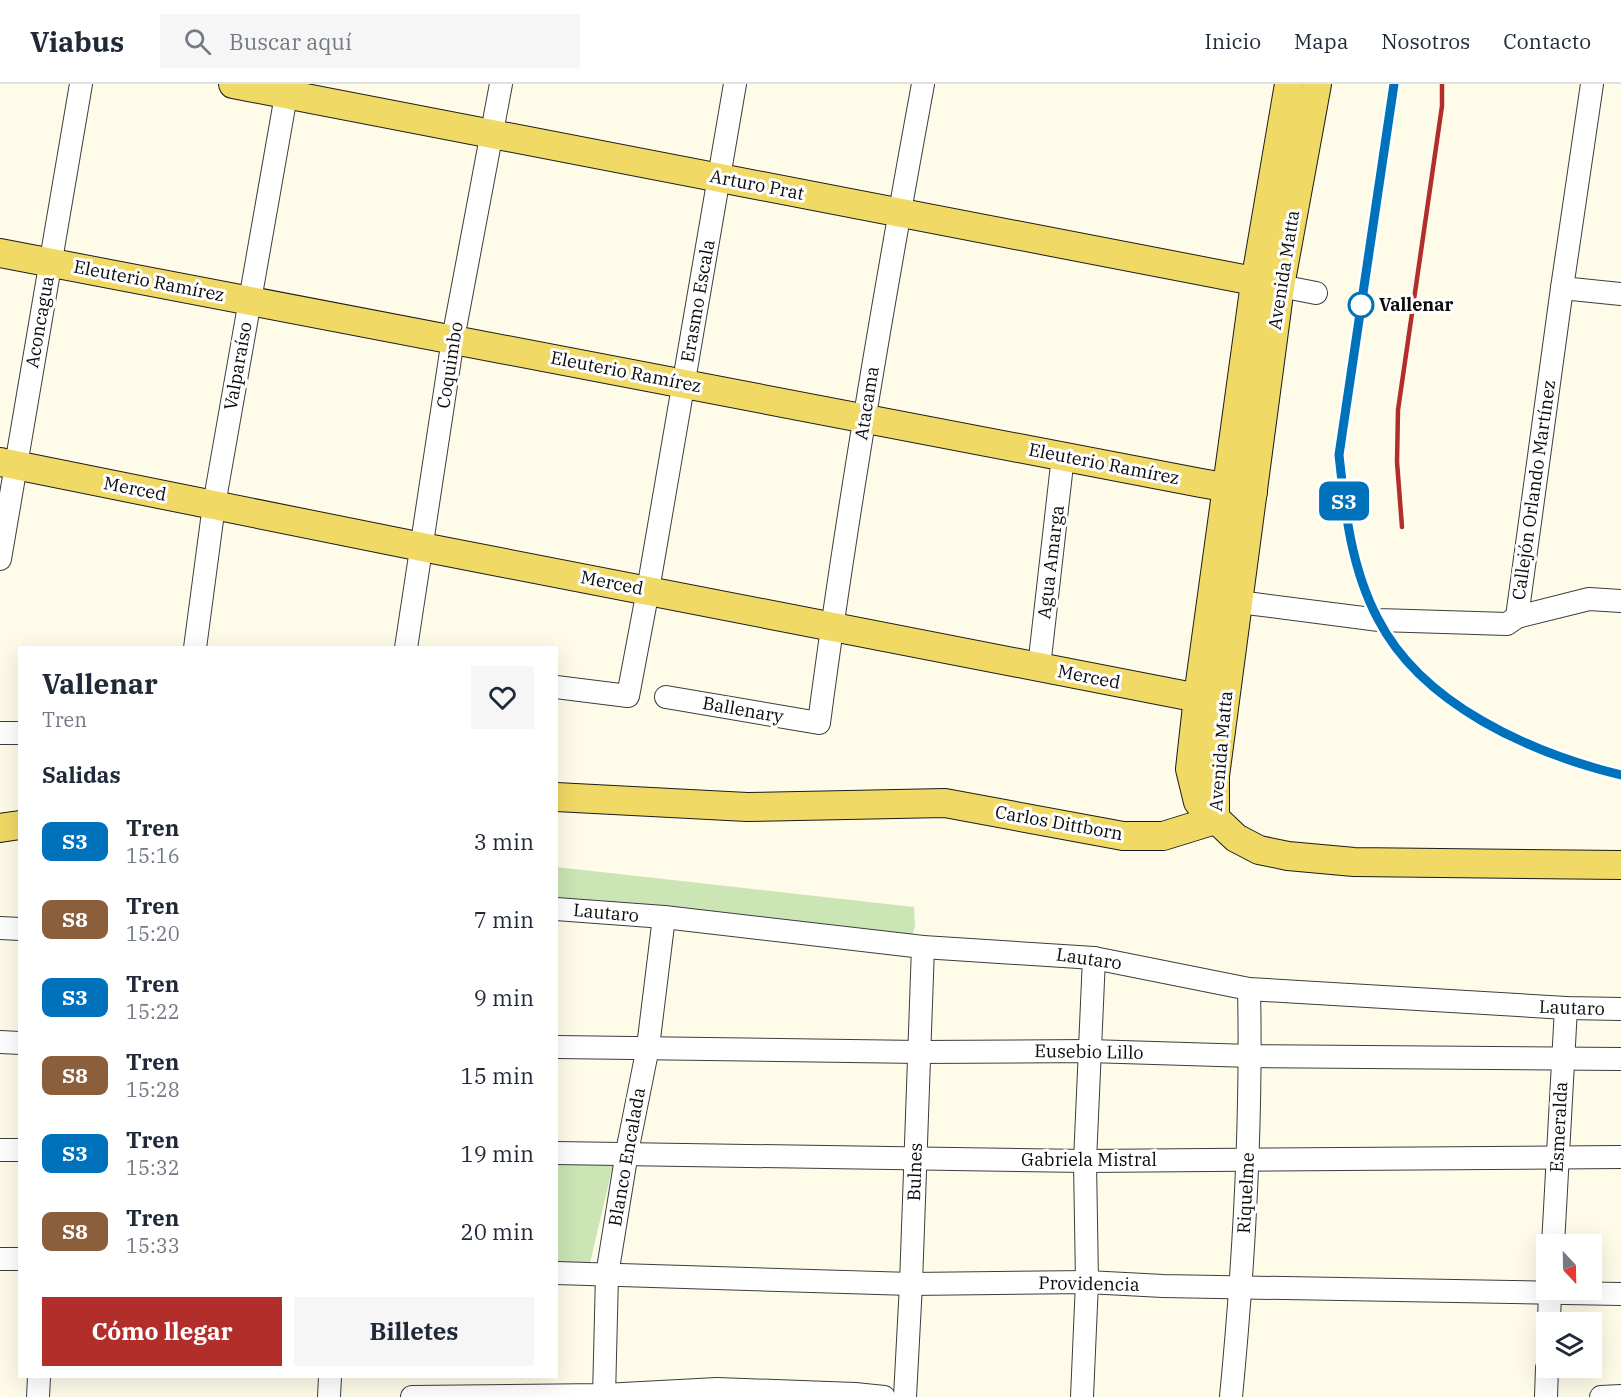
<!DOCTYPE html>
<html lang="es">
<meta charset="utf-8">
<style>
:root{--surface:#fff;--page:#f6f6f7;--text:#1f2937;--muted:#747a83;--line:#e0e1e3;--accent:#b22e2b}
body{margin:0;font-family:"IBM Plex Serif",serif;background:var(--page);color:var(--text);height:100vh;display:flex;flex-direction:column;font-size:22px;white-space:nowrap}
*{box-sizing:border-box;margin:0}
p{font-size:20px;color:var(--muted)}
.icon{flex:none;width:33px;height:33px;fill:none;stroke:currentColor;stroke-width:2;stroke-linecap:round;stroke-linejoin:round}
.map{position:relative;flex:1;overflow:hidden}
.panel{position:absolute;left:18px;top:562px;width:540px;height:732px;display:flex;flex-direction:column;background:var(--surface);border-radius:0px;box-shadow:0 6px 24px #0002}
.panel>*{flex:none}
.badge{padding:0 12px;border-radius:9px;font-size:21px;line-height:39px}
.needle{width:39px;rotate:158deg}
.tools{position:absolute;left:1536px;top:1150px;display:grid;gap:12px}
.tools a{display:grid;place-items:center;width:66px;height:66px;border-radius:0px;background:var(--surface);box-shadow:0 6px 24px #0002;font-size:30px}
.map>.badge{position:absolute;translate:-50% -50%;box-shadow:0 0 0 3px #fff}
h2{padding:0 24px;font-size:22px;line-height:54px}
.round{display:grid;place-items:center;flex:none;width:63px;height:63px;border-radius:0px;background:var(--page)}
.summary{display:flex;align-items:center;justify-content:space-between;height:102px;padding:0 24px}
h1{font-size:28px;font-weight:700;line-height:45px}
.action{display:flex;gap:12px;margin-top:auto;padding:12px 24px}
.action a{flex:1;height:69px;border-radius:0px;background:var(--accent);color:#fff;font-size:24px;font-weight:700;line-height:69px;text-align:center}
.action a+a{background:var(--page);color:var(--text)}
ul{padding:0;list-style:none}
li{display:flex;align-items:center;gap:18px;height:78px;padding:0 24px}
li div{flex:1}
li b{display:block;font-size:22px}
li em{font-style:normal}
li .badge{min-width:66px;font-weight:700;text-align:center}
header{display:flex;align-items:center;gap:36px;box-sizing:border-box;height:84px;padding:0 30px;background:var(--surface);border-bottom:2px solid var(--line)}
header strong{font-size:28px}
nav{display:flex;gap:33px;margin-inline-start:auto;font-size:21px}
.search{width:420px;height:54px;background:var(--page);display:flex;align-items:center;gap:15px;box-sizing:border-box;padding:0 21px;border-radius:0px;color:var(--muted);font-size:22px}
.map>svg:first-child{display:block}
.green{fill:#cbe5b5}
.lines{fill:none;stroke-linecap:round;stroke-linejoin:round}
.minor-casing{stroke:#3d3d3d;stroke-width:24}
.major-casing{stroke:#1b1b1b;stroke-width:30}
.minor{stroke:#fff;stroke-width:22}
.major{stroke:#f1d965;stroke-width:28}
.rail{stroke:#b22e2b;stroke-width:4.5}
.line-casing{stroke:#fff;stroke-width:14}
.line{stroke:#0072bc;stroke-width:9}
.stop-dot{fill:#fff;stroke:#0072bc;stroke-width:3}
.labels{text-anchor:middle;stroke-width:6;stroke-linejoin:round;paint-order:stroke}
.street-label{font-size:18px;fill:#0a0a0a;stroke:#fff}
.stop-label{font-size:18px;font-weight:bold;fill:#0a0a0a;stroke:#fff;text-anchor:start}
</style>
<header>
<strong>Viabus</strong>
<div class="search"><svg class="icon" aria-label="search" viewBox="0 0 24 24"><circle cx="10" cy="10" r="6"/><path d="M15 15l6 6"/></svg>Buscar aquí</div>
<nav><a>Inicio</a><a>Mapa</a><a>Nosotros</a><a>Contacto</a></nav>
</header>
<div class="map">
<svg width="1621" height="1313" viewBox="0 0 1621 1313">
<rect width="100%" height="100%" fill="#fefbe9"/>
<g class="green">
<polygon points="556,783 914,823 915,842 912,853 557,817"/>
<polygon points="557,1077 614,1077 590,1179 557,1178"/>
</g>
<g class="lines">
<defs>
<g id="minor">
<polyline points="1280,202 1316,209"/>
<polyline points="1562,204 1621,210"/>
<polyline points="0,475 81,0"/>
<polyline points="1239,518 1379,536 1507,540 1517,533 1562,204 1592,0"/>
<polyline points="1517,533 1589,515 1621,517"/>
<polyline points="195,564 214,421 288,0"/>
<polyline points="406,564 453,255 501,0"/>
<polyline points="1039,583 1063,372"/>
<polyline points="556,603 628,612 648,506 735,0"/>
<path d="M666,613L819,639C847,425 884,212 923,0"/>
<polyline points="0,649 20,649"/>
<polyline points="556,825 664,833 923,863 1094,874 1249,905 1566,924 1621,925"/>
<polyline points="0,844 20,845"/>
<polyline points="0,958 20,959"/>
<polyline points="556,963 920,968 1089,967 1251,972 1621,975"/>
<polyline points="0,1066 20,1066"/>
<polyline points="556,1069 1085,1077 1621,1073"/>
<polyline points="1553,1161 1566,924"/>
<polyline points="0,1175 20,1175"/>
<polyline points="556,1189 911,1200 1087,1198 1163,1202 1621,1210"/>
<polyline points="1549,1239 1550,1206"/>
<polyline points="38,1313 39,1293"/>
<polyline points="329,1313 330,1293"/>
<polyline points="412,1313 604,1311 717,1305 855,1310 884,1313"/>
<polyline points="604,1313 607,1191 627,1068 648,963 664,833"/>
<polyline points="905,1313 911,1200 923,863"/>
<polyline points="1082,1313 1087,1198 1085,1077 1094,874"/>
<path d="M1231,1313C1244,1178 1252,1042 1249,905"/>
<polyline points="1546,1313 1547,1284"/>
<polyline points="1601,1313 1621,1312"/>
</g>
<g id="major">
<polyline points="233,0 1280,202"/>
<polyline points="1289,0 1255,199 1198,613 1190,685 1198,718 1236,754 1259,766 1288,772 1354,778 1621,781"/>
<polyline points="0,169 1201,399 1253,408"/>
<polyline points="0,378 422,463 1224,619"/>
<polyline points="556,713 747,723 945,719 1123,752 1163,752 1215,736"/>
<polyline points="1215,736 1215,692 1280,202 1317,0"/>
<polyline points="0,744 20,741"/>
</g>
</defs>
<use href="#minor" class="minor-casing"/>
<use href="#major" class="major-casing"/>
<use href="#minor" class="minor"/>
<use href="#major" class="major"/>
<g class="rail">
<path d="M1394,0L1339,371C1344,427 1351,483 1378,535C1384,547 1393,558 1402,568C1456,635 1539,671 1621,691"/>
<polyline points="1402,443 1397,378 1398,326 1442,22 1442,0"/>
</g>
</g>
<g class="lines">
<defs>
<path id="line" d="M1394,0L1339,371C1345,427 1351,484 1378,535C1422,621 1531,669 1621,691"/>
</defs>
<use href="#line" class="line-casing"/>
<use href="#line" class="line"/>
</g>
<circle class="stop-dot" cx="1361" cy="221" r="12"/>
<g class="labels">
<g class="street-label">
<text transform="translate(757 101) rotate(11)" y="6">Arturo Prat</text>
<text transform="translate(1284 186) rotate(-81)" y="6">Avenida Matta</text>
<text transform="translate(149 197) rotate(11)" y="6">Eleuterio Ramírez</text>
<text transform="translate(698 217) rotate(-80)" y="6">Erasmo Escala</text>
<text transform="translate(40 238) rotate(-80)" y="6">Aconcagua</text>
<text transform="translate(450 281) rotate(-81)" y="6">Coquimbo</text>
<text transform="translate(238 282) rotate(-80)" y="6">Valparaíso</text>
<text transform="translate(626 288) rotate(11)" y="6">Eleuterio Ramírez</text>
<text transform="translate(867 319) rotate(-81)" y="6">Atacama</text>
<text transform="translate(1104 380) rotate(11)" y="6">Eleuterio Ramírez</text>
<text transform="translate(135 405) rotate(11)" y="6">Merced</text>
<text transform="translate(1534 406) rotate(-82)" y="6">Callejón Orlando Martínez</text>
<text transform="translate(1051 478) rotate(-83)" y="6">Agua Amarga</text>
<text transform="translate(612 499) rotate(11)" y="6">Merced</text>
<text transform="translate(1089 593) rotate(11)" y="6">Merced</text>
<text transform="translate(743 626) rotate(10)" y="6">Ballenary</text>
<text transform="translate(1221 667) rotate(-85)" y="6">Avenida Matta</text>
<text transform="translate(1059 739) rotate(10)" y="6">Carlos Dittborn</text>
<text transform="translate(606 829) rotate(5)" y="6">Lautaro</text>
<text transform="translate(1089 875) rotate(8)" y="6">Lautaro</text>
<text transform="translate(1572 924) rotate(2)" y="6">Lautaro</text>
<text transform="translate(1089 968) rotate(1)" y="6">Eusebio Lillo</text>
<text transform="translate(1559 1043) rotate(-87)" y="6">Esmeralda</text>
<text transform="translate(627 1073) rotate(-80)" y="6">Blanco Encalada</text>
<text x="1089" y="1082">Gabriela Mistral</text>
<text transform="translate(915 1088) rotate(-88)" y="6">Bulnes</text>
<text transform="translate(1246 1109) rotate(-87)" y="6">Riquelme</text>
<text transform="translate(1089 1200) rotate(1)" y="6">Providencia</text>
</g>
<g class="stop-label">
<text x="1379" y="227">Vallenar</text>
</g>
</g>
</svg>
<div class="tools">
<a><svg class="needle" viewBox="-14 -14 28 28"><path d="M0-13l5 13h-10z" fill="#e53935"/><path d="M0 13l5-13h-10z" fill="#747a83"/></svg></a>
<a><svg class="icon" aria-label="layers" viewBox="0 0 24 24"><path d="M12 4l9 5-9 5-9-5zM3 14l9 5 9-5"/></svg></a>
</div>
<b class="badge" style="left:1344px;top:417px;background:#0072bc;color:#fff">S3</b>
<section class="panel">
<div class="summary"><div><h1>Vallenar</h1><p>Tren</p></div><a class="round"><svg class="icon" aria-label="heart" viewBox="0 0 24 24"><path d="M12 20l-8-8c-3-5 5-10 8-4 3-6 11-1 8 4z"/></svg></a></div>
<h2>Salidas</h2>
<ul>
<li><span class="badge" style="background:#0072bc;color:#fff">S3</span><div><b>Tren</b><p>15:16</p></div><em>3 min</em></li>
<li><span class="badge" style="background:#8b5e3c;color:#fff">S8</span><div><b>Tren</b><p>15:20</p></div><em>7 min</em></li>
<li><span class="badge" style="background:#0072bc;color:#fff">S3</span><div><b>Tren</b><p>15:22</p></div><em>9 min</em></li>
<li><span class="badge" style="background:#8b5e3c;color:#fff">S8</span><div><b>Tren</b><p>15:28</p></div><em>15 min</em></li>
<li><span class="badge" style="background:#0072bc;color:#fff">S3</span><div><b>Tren</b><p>15:32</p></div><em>19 min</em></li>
<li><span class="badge" style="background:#8b5e3c;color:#fff">S8</span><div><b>Tren</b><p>15:33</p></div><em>20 min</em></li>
</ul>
<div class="action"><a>Cómo llegar</a><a>Billetes</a></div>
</section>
</div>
